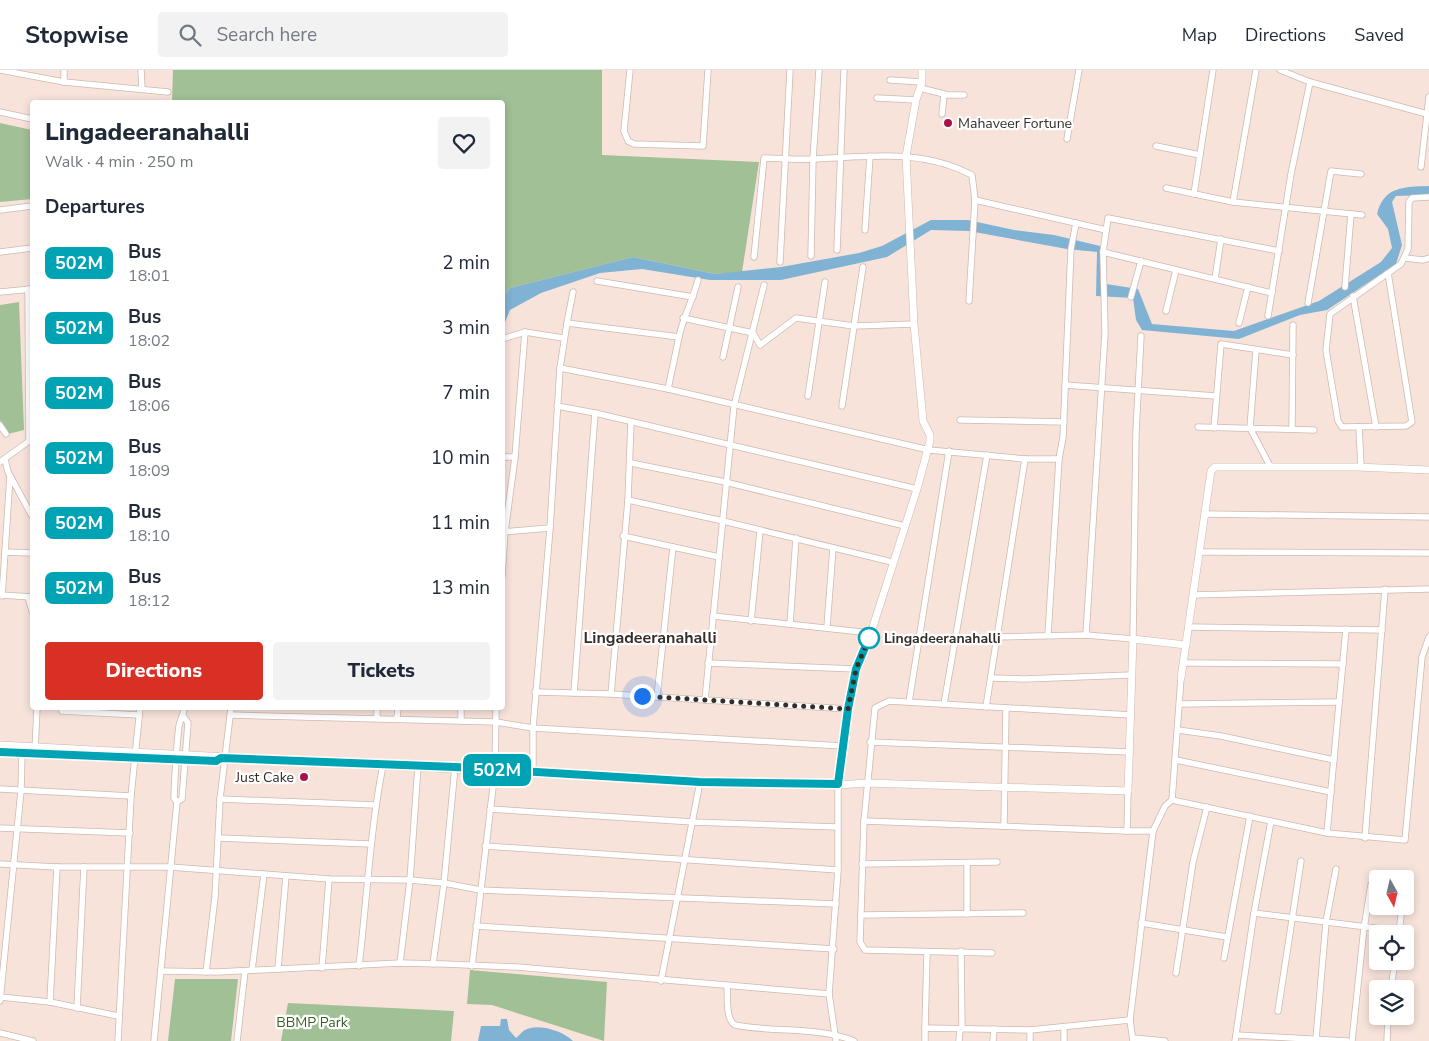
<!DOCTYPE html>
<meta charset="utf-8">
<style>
:root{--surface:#fff;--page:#f2f2f3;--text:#1f2937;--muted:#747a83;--line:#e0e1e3;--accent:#d93025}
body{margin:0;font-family:"Nunito Sans",sans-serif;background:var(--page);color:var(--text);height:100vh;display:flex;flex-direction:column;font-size:19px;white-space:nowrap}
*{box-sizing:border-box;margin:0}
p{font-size:16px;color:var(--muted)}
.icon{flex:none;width:28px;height:28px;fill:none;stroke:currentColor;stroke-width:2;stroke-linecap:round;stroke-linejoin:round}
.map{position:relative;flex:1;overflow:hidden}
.side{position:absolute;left:30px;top:30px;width:475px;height:610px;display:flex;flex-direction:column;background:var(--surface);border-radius:5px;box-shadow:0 2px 8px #0003}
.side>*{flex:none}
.badge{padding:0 10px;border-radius:8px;font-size:18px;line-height:32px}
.needle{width:32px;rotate:172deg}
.tools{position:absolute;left:1369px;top:800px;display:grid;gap:10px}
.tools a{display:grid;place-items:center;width:45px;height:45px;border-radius:5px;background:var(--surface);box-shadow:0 2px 8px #0003;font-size:25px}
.you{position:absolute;width:25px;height:25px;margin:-12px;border:4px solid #fff;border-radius:50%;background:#1a73e8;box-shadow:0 0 0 8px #1a73e833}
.map>.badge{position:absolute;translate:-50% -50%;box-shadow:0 0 0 2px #fff}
h2{padding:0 15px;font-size:19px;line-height:45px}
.round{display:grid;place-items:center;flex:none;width:52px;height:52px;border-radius:5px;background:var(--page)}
.overview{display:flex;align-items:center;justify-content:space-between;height:85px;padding:0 15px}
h1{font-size:24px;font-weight:800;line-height:38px}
.primary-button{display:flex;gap:10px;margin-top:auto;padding:10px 15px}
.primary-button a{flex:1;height:58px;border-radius:5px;background:var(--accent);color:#fff;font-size:20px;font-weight:800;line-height:58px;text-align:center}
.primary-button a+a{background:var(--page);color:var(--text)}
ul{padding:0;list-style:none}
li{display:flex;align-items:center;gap:15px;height:65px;padding:0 15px}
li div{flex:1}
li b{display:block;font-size:19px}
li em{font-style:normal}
li .badge{min-width:55px;font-weight:700;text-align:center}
header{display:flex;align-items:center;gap:30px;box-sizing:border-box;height:70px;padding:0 25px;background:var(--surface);border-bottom:1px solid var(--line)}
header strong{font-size:24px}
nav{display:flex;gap:28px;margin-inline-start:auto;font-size:18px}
.search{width:350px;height:45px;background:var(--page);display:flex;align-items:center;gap:12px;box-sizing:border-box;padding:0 18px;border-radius:5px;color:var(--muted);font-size:19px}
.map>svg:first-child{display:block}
.green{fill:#a1c096}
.water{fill:#80b2d4}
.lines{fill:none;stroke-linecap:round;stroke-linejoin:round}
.minor-casing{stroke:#ccb9b0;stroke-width:7}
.tertiary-casing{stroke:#ccb9b0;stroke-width:8}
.minor{stroke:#fff;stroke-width:5.5}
.tertiary{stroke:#fff;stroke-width:7}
.line-casing{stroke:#fff;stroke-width:11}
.line{stroke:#00a3b4;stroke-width:8}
.walk{stroke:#342d29;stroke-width:5;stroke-dasharray:0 9}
.poi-dot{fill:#a81348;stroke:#fff;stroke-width:2}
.stop-dot{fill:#fff;stroke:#00a3b4;stroke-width:2.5}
.labels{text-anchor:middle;stroke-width:4.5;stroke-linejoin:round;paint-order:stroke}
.poi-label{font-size:14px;fill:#342d29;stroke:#fff;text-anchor:start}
.stop-label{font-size:14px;font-weight:bold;fill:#342d29;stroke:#fff;text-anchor:start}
.park-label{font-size:14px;fill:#376225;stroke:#fff}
.quarter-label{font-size:16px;font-weight:bold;fill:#342d29;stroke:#fff}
</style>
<header>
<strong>Stopwise</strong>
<div class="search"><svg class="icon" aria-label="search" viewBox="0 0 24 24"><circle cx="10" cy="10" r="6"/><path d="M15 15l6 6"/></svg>Search here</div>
<nav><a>Map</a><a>Directions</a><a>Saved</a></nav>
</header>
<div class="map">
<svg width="1429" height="971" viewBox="0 0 1429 971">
<rect width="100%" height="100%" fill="#f8e3db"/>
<g class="green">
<polygon points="173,0 602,0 602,85 759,92 742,202 715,204 633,187 510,218 503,227 502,32 172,32"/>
<polygon points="0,53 32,60 32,129 0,132"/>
<polygon points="19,232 24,360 8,364 0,350 0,235"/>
<polygon points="470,900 607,912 604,971 492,935 467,934"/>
<polygon points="175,909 238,909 231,971 168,971"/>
<polygon points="288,933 454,941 451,971 281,971"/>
</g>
<g class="water">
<path d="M1429,116V125L1396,126L1392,132L1402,175L1396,194L1327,240L1300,245L1239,269L1142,260L1136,250L1133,228L1096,226L1097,182L1067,179L969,161L931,160L887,187L781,210H710L642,199L600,203L541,223L510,240L503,257V227L510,218L633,187L715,204L781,197L859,183L882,176L931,150H968L1014,160L1054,165L1100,176V213L1138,219L1152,254L1234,261L1319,231L1381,192L1392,178L1388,159L1377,144C1384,116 1404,117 1429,116Z"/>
<path d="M501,949H507L509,960L516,968C519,966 522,961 525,960C538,953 563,961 573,971H478L481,956H500Z"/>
</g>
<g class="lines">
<defs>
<g id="minor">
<polyline points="0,0 64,12 168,22"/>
<polyline points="141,0 142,19"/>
<polyline points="630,0 624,61 628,71 634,74 703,76 708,0"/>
<polyline points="1280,0 1310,12"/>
<polyline points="890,10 922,12"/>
<polyline points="64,12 64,0"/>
<polyline points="920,18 948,25 964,25"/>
<polyline points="877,28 916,30"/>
<polyline points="0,42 32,49"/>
<polyline points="942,44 944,25"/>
<polyline points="1067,69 1079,0"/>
<polyline points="1156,76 1200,85"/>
<polyline points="1421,97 1429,27"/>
<polyline points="1166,118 1233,132 1362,145"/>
<polyline points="1194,124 1213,0"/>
<polyline points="975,130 1106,160"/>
<polyline points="1233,132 1256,0"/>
<polyline points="0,140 32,136"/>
<polyline points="865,160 870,86"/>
<polyline points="837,180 844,0"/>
<polyline points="0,182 32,178"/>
<polyline points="811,186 813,89 819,0"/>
<path d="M754,187L764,88C781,88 797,90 814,89C869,87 921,78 972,105L975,130L969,231"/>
<polyline points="1405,188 1423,190 1429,188"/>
<polyline points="780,192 790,0"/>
<polyline points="1388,203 1412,352 1406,356 1342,357 1338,351 1326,280 1330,244 1401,194 1408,179 1409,132 1412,128 1429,127"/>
<polyline points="1215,209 1221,169"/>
<polyline points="597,211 693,227"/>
<polyline points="1345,217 1351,144"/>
<polyline points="28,219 29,370"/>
<polyline points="0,222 32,219"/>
<polyline points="1272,223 1103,182 1108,148 1279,181"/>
<polyline points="1353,226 1376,357"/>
<polyline points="1131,227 1141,191"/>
<polyline points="1308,233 1331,101 1361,104"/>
<polyline points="1166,241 1176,200"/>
<polyline points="1268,246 1291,104 1310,12 1427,44"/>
<polyline points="683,248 753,263 760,275 796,248 854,256 863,197"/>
<polyline points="567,253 573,222"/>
<polyline points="1239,253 1248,217"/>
<path d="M679,267C683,247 693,230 698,210"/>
<polyline points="502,269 525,262 563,268"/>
<polyline points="1256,280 1250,358 1270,396"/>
<polyline points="723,287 738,217"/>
<polyline points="560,298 668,319 929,380 1025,389 1059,389"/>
<polyline points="1065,315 1216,326"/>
<polyline points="808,326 825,212"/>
<polyline points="557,336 595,343 917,419"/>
<polyline points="842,336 854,256 914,254"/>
<polyline points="960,350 1064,352"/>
<polyline points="0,355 6,364"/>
<polyline points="1198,357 1314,360"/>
<polyline points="1359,357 1361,397"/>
<polyline points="1214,358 1221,274 1293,285"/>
<polyline points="1292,359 1293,255"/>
<polyline points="502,387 515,387"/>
<polyline points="5,390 8,402 32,446"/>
<polyline points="0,392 32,369"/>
<polyline points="631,393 725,412 905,456"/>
<polyline points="628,430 723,451 892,492"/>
<polyline points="1205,444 1429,447"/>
<polyline points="502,462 550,458 560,298 567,253 679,267 668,319"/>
<polyline points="623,466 719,487"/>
<polyline points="5,482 10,406"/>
<polyline points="1200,482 1429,483"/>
<polyline points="502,506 505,462 515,387 525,262"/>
<polyline points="0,525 32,527"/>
<polyline points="1193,525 1429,519"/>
<polyline points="2,526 5,482 32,483"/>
<polyline points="28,527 32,541"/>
<polyline points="713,546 871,563"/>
<polyline points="751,551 760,461"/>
<polyline points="790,554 796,468"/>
<polyline points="827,557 833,478"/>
<polyline points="1189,557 1382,560"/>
<polyline points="1048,565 1059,389 1063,367 1071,179 1076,153"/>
<polyline points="1086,565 1105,263 1103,182"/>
<polyline points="997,567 1086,565 1133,569 1136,362 1141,266"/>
<polyline points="708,593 856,599"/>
<polyline points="1184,593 1343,594"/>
<polyline points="991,608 1024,609 1131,605"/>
<polyline points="1181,608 1172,730 1327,763 1405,770 1422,587 1429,567"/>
<polyline points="535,622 611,624 848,639"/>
<polyline points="574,623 595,343"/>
<polyline points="611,624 628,430 631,352"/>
<polyline points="657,627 673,477"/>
<polyline points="705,630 734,336 764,215"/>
<polyline points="909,632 949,381"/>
<polyline points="944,634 987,385"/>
<polyline points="1180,634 1339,632"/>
<polyline points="986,637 1025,389"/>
<polyline points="377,638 377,648"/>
<polyline points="62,641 139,645"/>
<polyline points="230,645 496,652 533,658 842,676"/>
<path d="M184,647L188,653L182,729L177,732L174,728C175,704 176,680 179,656C180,649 184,645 184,638"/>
<polyline points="397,648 398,638"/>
<polyline points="461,651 461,638"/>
<polyline points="1178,660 1221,666 1334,690"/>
<polyline points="870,672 1130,682"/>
<polyline points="35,680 37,638"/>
<polyline points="1176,690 1331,722"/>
<polyline points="533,702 533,658 550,458"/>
<polyline points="0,719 131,726"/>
<polyline points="220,729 375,735"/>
<polyline points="490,739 693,752 837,757"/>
<polyline points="864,751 1127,761 1128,721"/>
<polyline points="1004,756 1006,638"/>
<polyline points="0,758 130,763"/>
<polyline points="1127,761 1153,761"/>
<polyline points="1327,763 1346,559"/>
<polyline points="219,768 371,774"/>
<polyline points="1365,768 1385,519"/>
<polyline points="485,776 838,800"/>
<polyline points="0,794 57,797 170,797 329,809 410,810 444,813 480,820 836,834"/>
<polyline points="862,794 997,792"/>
<polyline points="1254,843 1399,861"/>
<polyline points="967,844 967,793"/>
<polyline points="861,845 1023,843"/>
<polyline points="1141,853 1227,867"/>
<polyline points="476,856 834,879"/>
<polyline points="1399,864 1402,836"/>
<polyline points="961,881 962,959"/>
<polyline points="992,883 865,880 860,872 864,751 875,638 889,631 1131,645"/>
<polyline points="1224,888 1250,746"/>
<polyline points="400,893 410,810 418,696"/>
<polyline points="433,894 444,813 455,697"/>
<path d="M359,896C367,829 370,761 383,695"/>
<polyline points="472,896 495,700 496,638"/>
<polyline points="322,898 329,809"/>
<polyline points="278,899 286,806"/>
<polyline points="252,900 264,804"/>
<polyline points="161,901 217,902 400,893 444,894 517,897 829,924"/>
<polyline points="206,902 215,827 220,729 231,638"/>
<polyline points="1176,903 1193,792 1207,737"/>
<polyline points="661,911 700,712"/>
<path d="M727,916C728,926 725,949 735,955C775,963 817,956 854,971"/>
<polyline points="1391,919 1395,891"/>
<polyline points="0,927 50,932 118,946"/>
<polyline points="0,931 21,721 22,681"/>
<polyline points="50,932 57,797"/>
<polyline points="77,938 84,797"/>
<polyline points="1278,941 1301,791"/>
<polyline points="1130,950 1153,761 1165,736 1172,730"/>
<polyline points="1064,957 1064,971"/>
<polyline points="925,958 927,883"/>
<polyline points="1030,960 1030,971"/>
<polyline points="0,963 33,971"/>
<polyline points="1237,965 1347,971"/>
<polyline points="1133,968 1165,971"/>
<polyline points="1316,969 1326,852 1336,799"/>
<polyline points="118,971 131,726 140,638"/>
<polyline points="154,971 177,732"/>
<polyline points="237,971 245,901"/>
<polyline points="836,971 829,924 838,800 838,715"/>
<polyline points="925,971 925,958 1030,960 1130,950 1133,971"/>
<polyline points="959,971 960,959"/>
<polyline points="993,971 994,959"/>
<polyline points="1235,971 1254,843 1271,751"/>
<polyline points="1352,971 1364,858 1371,815"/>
<polyline points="1387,971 1388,946"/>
</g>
<g id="tertiary">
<polyline points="1181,608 1211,401 1215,397 1357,397 1429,400"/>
<polyline points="0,675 700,712 838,715 867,713 1128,721 1133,569 1186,575"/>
<polyline points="0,682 216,691 221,688"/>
<polyline points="838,715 848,639 856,599 871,563 917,419 930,371 930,365 923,351 914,254 906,86 916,30 922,12 922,0"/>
</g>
</defs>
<use href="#minor" class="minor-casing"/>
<use href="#tertiary" class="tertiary-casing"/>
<use href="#minor" class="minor"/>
<use href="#tertiary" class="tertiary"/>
</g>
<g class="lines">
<defs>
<polyline id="line" points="0,682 216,691 221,688 455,697 700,712 838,714 848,639 856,599 871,563"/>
</defs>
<use href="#line" class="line-casing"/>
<use href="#line" class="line"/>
<polyline class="walk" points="642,626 848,639 856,599 869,568"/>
</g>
<g class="poi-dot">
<circle cx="948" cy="53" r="5"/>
<circle cx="304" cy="707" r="5"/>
</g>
<circle class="stop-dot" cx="869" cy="568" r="10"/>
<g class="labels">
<g class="poi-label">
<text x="958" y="58">Mahaveer Fortune</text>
<text x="294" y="712" text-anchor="end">Just Cake</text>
</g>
<g class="stop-label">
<text x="884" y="573">Lingadeeranahalli</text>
</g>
<g class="park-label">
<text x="312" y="957">BBMP Park</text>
</g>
<g class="quarter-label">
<text x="650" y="573">Lingadeeranahalli</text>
</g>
</g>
</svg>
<div class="tools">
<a><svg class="needle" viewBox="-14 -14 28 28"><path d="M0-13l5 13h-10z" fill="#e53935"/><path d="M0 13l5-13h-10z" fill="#747a83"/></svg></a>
<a><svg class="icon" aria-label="locate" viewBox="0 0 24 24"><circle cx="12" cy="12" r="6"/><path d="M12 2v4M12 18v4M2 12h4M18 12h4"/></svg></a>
<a><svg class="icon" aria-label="layers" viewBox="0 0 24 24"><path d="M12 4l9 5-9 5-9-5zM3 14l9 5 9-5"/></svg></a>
</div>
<div class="you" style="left:642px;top:626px"></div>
<b class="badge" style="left:497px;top:700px;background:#00a3b4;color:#fff">502M</b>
<section class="side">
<div class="overview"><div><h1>Lingadeeranahalli</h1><p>Walk · 4 min · 250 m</p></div><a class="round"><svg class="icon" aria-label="heart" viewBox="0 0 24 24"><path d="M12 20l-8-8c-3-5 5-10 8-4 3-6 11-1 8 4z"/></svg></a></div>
<h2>Departures</h2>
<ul>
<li><span class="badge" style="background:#00a3b4;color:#fff">502M</span><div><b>Bus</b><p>18:01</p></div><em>2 min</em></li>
<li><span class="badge" style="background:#00a3b4;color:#fff">502M</span><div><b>Bus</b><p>18:02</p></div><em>3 min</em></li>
<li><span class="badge" style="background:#00a3b4;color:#fff">502M</span><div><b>Bus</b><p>18:06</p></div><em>7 min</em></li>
<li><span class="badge" style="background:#00a3b4;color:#fff">502M</span><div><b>Bus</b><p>18:09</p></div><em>10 min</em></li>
<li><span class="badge" style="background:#00a3b4;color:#fff">502M</span><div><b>Bus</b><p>18:10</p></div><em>11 min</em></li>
<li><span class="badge" style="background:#00a3b4;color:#fff">502M</span><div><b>Bus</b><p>18:12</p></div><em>13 min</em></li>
</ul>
<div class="primary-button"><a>Directions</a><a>Tickets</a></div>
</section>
</div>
